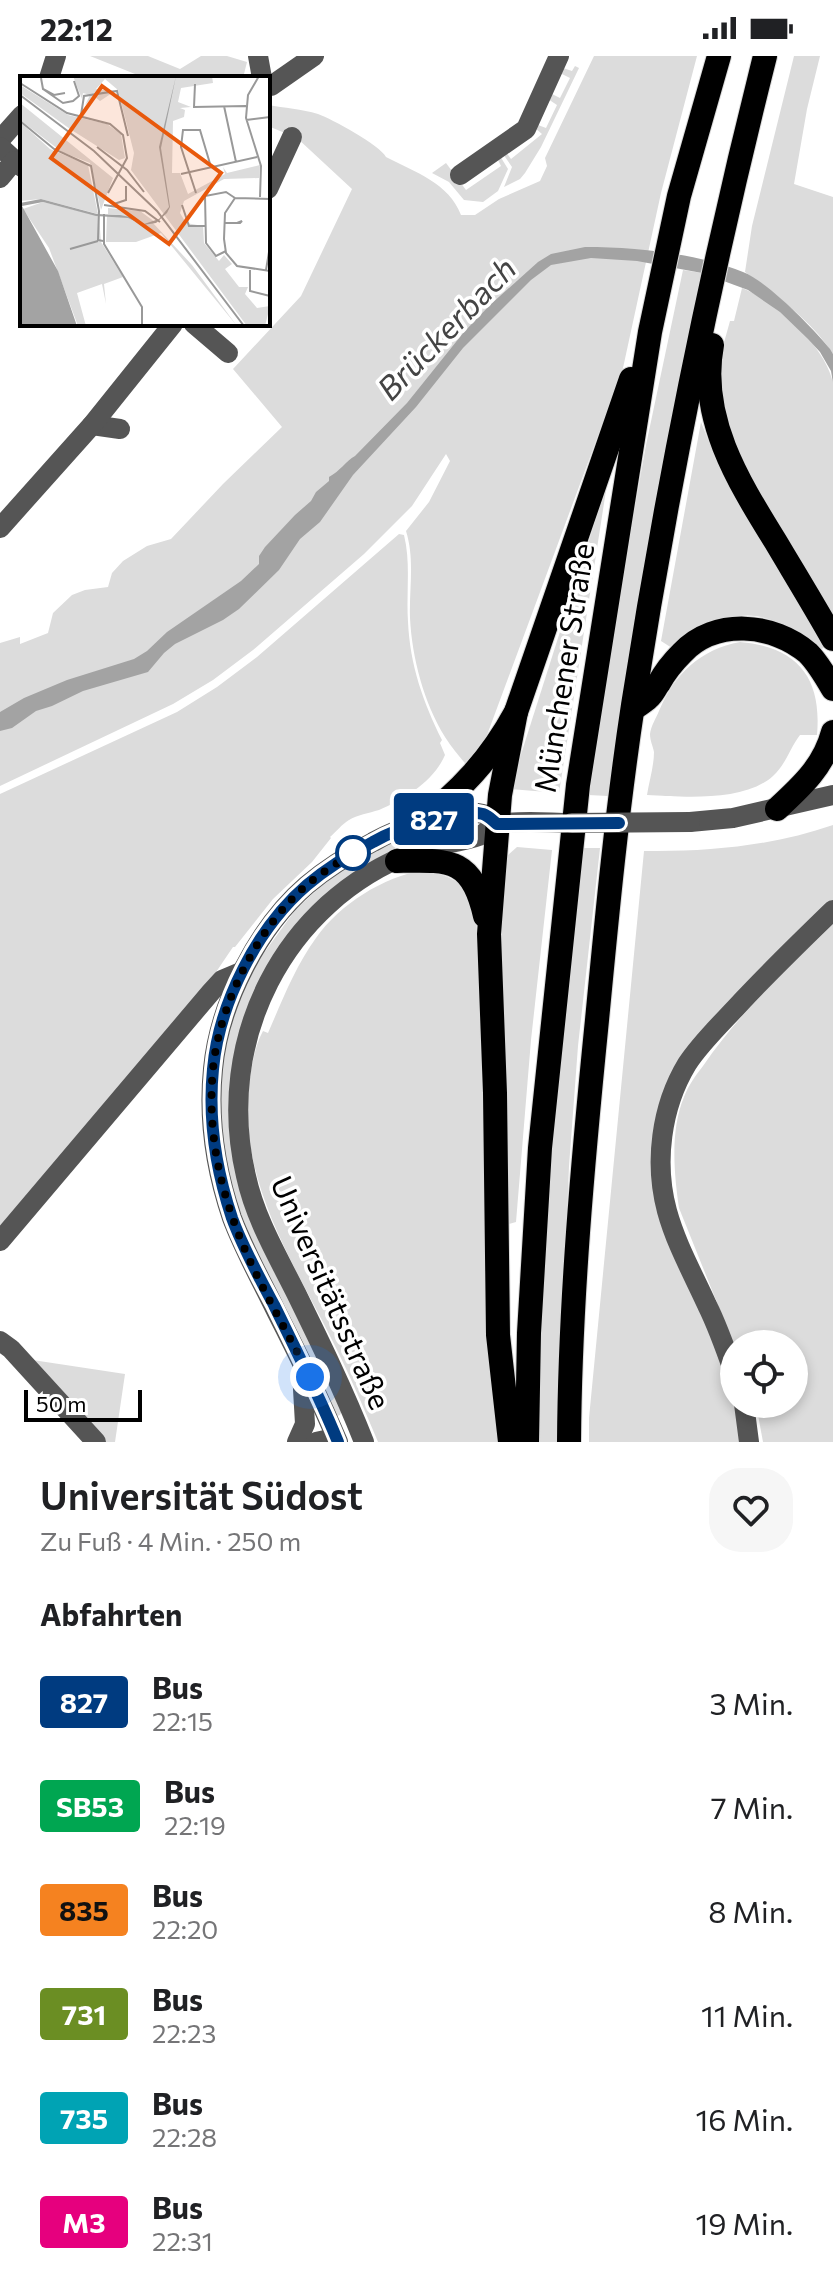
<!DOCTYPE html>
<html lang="de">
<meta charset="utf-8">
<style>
:root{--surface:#fff;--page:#f6f6f6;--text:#202124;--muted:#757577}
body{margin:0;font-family:Commissioner,sans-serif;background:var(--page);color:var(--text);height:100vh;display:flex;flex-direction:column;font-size:30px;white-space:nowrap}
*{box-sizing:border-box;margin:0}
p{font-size:26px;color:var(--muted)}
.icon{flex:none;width:44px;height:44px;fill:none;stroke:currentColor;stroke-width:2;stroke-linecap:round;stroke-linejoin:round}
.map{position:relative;height:1386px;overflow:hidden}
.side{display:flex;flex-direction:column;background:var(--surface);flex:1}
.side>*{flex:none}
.badge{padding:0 16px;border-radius:6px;font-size:28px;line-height:52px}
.controls{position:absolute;left:720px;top:1274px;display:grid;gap:16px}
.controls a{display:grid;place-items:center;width:88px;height:88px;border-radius:50%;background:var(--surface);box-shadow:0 4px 12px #0003;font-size:40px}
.scale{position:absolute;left:24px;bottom:20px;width:118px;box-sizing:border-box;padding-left:8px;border:4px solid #000;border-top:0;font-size:22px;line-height:28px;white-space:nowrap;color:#000;-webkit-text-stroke:6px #fff;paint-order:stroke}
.you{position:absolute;width:40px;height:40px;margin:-20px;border:6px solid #fff;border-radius:50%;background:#1a73e8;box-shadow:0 0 0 12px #1a73e833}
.map>.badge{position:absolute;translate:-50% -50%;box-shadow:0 0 0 4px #fff}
h2{padding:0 40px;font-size:30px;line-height:72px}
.round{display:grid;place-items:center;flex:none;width:84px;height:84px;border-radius:32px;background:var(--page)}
.summary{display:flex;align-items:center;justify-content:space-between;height:136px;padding:0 40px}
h1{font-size:38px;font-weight:600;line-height:60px}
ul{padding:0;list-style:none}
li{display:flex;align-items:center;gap:24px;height:104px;padding:0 40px}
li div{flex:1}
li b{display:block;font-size:30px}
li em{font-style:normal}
li .badge{min-width:88px;font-weight:700;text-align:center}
.status{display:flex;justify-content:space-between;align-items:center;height:56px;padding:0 40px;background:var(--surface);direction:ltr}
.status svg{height:22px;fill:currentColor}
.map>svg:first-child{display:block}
.green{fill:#dcdcdc}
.water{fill:#a3a3a3}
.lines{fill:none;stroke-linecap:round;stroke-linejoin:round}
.highway-casing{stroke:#dbdbdb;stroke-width:26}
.minor{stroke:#555;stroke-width:20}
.highway{stroke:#000;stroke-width:24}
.minor-bridge{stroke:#555;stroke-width:20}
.line-casing{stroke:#fff;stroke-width:18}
.line{stroke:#003b80;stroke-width:12}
.walk{stroke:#000;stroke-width:8;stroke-dasharray:0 14.4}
.stop-dot{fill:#fff;stroke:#003b80;stroke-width:4}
.labels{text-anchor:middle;stroke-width:7;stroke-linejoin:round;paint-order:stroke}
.street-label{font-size:30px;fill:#000;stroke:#fff}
.water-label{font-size:32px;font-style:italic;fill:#444;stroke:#fff}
.inset-road{fill:none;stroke:#999;stroke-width:2}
.view{fill:#e8590c;fill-opacity:0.15;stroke:#e8590c;stroke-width:4}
.inset-edge{fill:none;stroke:#000;stroke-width:4}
</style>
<div class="status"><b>22:12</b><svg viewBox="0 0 49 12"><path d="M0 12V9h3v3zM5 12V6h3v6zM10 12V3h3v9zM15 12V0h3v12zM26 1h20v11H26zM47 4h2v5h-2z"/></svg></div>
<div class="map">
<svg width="833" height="1386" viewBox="0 0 833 1386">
<rect width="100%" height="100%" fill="#fff"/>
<g class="green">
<polygon points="90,0 148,0 180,13 201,0 227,0 247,6 243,22 145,22"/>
<path d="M594,0H697L661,137L623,312L480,698L468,711C460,701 452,692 445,681C424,647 412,602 410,562C409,532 415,504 406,475L429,446L450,405L446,398L412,450L364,498L253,594L213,624L173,648L0,730V587L20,581V588L48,577L53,557L72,539L85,534L108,531L112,517L123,505L147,490L171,483L223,428L282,371L233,313L301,240L352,133L297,82L268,70V49C284,52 302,53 318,58C332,63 380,89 386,101C415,116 449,127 461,159H475L499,143L540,125L547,110L545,102Z"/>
<path d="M794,0H820L807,53L794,128L833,141V298C812,265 776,239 745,216L752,170Z"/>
<polygon points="575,10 579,12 541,91 525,117 520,123 504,131 512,111 503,98 506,96 511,103 542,78 535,72 538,69 546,72 557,49 548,43 550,37 560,42 570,22 560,17 563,12 572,15"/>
<polygon points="500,100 508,113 498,135 483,146 464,144 449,126 432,117 446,107 466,134 501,110 497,102"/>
<polygon points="683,214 702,217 650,476 608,740 588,739 620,534 646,389"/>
<path d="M742,232C776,245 826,291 833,327V563L739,405L725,374L720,301L730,265H734Z"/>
<path d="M701,366L717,406L826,591L819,594C797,574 766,554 734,561C717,565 689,584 672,592L661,585Z"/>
<polygon points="607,428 559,737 510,733"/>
<path d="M399,478L404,479C411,507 406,537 408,566C410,609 423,646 442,684L440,687L445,699C434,725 405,743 379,754C369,757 357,759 349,764C342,768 336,776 330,781L331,782L312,806L273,843L235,891H233L210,925L0,1170V738L177,656L217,631L257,601Z"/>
<path d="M740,586C798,591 822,622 817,679H800C790,692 786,708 773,720C744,746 684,741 647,739C649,726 654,710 654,696C653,690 650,685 650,678C651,670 656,662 659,655C674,618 701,593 740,586Z"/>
<polygon points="462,768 461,777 440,781 286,881 231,1074 342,1354 340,1359 337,1360 262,1210 229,1128 222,1095 220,1017 233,960 258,905 296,853 331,821 382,790 421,777"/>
<path d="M833,769V844L778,897L705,972L654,1087L728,1327L736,1356L741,1386H589V1362L644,795C707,796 773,790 833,769Z"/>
<polygon points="517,791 552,794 531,984 516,1166 509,1168 504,1072 500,816 507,800"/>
<polygon points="583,792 600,792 578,990 569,1110 558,1386 538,1386 539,1302 552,1081"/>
<path d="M424,814C456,822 460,824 476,852L487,1179L501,1386H378C363,1350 348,1315 330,1280C290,1201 238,1121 249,1028C252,1009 254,992 263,975L268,977C282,945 295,911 316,882C340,848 383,821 424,814Z"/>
<path d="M833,868V1386H763L756,1348H794V1288L734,1289L679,1152C674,1118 670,1074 684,1041C688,1030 696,1019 703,1010C739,957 788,912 833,868Z"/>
<polygon points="26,1303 125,1318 115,1386 99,1386"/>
</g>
<path class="water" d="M585,191C634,191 696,197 743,216C767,225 814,273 830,293L833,298V327L831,315L820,296L808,283L780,256L748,234L702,217L637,205L591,202L551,209L531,224L463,292L416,351L353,419L320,466L300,483L279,514L239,553L223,564L175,588L164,597L148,616L83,635L52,650L36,655L12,672L0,675V656L24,642L67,624L134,603L147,595L167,576L241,525L259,508V500L265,491L295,459L311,445L316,436L329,425V421C340,415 346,405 355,400L407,347L464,276L490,249L538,206L551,198Z"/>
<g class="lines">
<defs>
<g id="highway">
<path d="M712,289C698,363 740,428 777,488C796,520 815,551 833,583"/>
<path d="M633,653C638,649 644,646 648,642C653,638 655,632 659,627C665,616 673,606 682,597C715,562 773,567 808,597C818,607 826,621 833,633"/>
<path d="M777,753C802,730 824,710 833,676"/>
<path d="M418,767C460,736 491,702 516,656L631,323"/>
<path d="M397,805C449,804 472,801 485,860"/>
<polyline points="510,1386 498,1279 495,1037 489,878 500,739 516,656"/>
<polyline points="527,1386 529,1277 540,1092 578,729 650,276 679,140 719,0"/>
<path d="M569,1386C570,1245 583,1104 597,964C607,859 617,754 633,649C667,431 711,214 765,0"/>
</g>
</defs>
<use href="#highway" class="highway-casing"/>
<g class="minor">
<polyline points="258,0 262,22"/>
<polyline points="49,22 56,0"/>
<polyline points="268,30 271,30 314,0"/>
<polyline points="0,84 22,59"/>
<polyline points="0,91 22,111"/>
<polyline points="460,119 526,73 559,0"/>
<polyline points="0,122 14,105"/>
<polyline points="268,133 292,81"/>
<polyline points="194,268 228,297"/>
<polyline points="92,369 120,373"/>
<polyline points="0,472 92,369 173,268"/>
<polyline points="690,766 733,762 833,739"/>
<polyline points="0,1185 211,936 222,924 241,916"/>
<polyline points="0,1285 11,1293 96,1386"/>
<path d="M734,1317C726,1294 718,1271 707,1249C693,1218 676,1188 667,1155C654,1107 661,1051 687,1008C702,985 724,965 743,944C772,913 802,884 833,854"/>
<polyline points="744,1348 749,1386"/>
<polyline points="297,1386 305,1368 302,1316"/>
<polyline points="316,1386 325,1384 336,1386"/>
<path d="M338,1386C319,1341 298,1298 276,1255C261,1224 244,1194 232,1162C216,1115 208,1063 213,1013C219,948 258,871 307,829C327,812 350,798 373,786C397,772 456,752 483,758C489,760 493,764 497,768"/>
<path d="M364,1386C344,1335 320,1286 296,1237C277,1199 255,1162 246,1120C214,985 283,846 414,796C435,787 458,788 479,780C486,777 492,770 500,768C520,764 550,767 572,767"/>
</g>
<use href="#highway" class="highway"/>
<polyline class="minor-bridge" points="572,767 690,766"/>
</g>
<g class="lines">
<defs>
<path id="line" d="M338,1386C319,1339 296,1294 274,1249C259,1221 243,1192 232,1162C216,1114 208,1063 213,1013C219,947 257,872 307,829C327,812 350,798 373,786C397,772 456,752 483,758C489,760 492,764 497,768L619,767"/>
</defs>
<use href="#line" class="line-casing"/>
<use href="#line" class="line"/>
<path class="walk" d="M310,1321C284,1269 252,1218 233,1163C216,1115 208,1064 213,1013C219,949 258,870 308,828C322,816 338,807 353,797"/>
</g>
<circle class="stop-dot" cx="353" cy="797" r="16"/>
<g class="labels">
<g class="street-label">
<text transform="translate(565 612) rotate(-81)" y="10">Münchener Straße</text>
<text transform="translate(330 1237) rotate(66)" y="10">Universitätsstraße</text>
</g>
<g class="water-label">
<text transform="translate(447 273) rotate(-46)" y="11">Brückerbach</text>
</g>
</g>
<g transform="translate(20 20)">
<rect width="250" height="250" fill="#fff"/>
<path d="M53,0H192L193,7L161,12L158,26L171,31L160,32L165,34L164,41L153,45L152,97H160L168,118L205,98L203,91L207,97L240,89L239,102L204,103L164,125L160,137L166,147L183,150L184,167L199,185L204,179L212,188L205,193L219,211H228L225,218L237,232L250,230L245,250H227L111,94L114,77L98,14L85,3L76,13L95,15L80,25L74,20L65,29L70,19L63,17L62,23ZM0,9L48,39L87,48L101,58L105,82L99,84L50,53L0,17ZM0,27L93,102L81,134L70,87L42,76L0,44ZM0,46L30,73L68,89L78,138L21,123L0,125ZM23,126L79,140L81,166L103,201L84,208L86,228L82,208L57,217L66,250H58L29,172L3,133ZM88,132L120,135L135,146L133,147L172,189L217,250L141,157L116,166H86L87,139H101L88,138Z" fill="#dcdcdc"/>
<path d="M156,0L141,72L150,131L147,137L136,147L123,149L108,142L76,140L23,126L2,130L38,195L57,250H0V127L21,123L77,138L100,139L110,141L124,148L139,143L149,131L139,71Z" fill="#a3a3a3"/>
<path class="inset-road" d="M239,0L228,19L226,42L241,90L240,121M21,2L23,13L34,19L45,17M0,7L47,37L90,48L103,59L107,82L88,117M175,8L174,31L226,30M23,13L43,27L53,25L59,20L54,5M0,19L74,75L137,135L224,250M204,30L216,86M61,39L64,20L97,15L108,60M226,44L250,41M0,45L34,73L71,90L79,135L78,164L83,165M77,71L107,94L124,116M161,98L237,81M176,117L161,71L163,54H180L191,91M250,123L215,122L205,137L204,163L206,177L217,190L250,195M94,128L106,124V110M84,129L125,135L140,146M162,129L169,150H185M84,138V168L122,231V250M204,147H220L222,145L217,147M50,173L78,165M206,175L196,180L186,167L185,120L206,116L215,122M230,194V215L250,220M246,194L250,170"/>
<path class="view" d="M82,10L201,97L149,168L31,82Z"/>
<rect width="250" height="250" class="inset-edge"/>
</g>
</svg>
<div class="controls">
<a><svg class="icon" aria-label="locate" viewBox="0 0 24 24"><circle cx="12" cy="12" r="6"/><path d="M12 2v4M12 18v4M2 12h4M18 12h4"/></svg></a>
</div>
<div class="scale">50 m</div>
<div class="you" style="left:310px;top:1321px"></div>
<b class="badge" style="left:434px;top:763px;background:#003b80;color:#fff">827</b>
</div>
<section class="side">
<div class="summary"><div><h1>Universität Südost</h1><p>Zu Fuß · 4 Min. · 250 m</p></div><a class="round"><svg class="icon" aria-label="heart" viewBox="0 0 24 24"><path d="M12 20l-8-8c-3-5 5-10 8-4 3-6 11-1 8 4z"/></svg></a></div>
<h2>Abfahrten</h2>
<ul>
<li><span class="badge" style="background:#003b80;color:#fff">827</span><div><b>Bus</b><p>22:15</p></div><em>3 Min.</em></li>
<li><span class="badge" style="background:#00a651;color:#fff">SB53</span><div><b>Bus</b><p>22:19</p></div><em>7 Min.</em></li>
<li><span class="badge" style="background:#f58220;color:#111">835</span><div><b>Bus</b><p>22:20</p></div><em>8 Min.</em></li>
<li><span class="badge" style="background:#6b8e23;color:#fff">731</span><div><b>Bus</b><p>22:23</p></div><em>11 Min.</em></li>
<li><span class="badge" style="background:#00a3b4;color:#fff">735</span><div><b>Bus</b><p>22:28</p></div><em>16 Min.</em></li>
<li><span class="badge" style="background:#e6007e;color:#fff">M3</span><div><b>Bus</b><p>22:31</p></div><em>19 Min.</em></li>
</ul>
</section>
